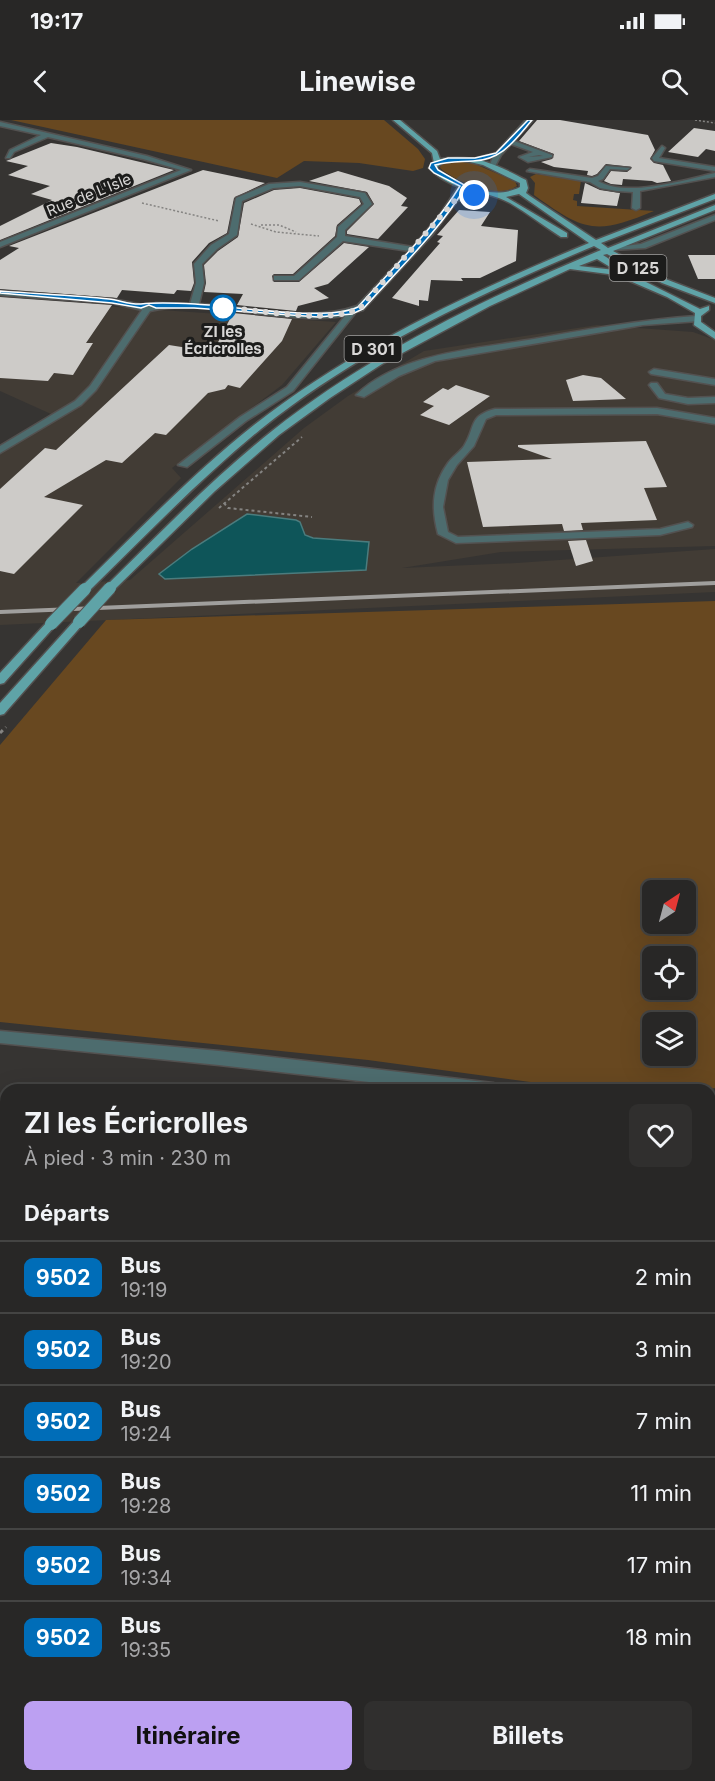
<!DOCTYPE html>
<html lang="fr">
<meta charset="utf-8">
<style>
:root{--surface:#282726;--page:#302f2e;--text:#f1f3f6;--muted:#a5a5a7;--line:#444443;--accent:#bca0f2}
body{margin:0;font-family:Inter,sans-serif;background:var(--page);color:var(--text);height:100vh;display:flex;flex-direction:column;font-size:22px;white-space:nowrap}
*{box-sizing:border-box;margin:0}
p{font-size:20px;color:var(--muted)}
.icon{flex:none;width:33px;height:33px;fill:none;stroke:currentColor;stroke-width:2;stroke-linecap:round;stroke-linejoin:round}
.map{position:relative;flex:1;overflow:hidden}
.sheet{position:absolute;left:0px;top:964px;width:716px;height:698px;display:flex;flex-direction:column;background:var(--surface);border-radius:18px 18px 0 0;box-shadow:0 6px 24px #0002,0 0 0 2px var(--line)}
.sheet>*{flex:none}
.badge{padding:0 12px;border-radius:9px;font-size:21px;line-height:39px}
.needle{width:39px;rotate:36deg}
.fabs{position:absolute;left:642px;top:760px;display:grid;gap:12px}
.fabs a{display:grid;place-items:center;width:54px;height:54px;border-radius:9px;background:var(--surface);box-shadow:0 6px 24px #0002,0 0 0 2px var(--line);font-size:30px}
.you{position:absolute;width:30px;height:30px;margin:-15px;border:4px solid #fff;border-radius:50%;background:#1a73e8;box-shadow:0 0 0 9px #1a73e833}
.map>.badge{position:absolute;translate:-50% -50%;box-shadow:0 0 0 3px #fff}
h2{padding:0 24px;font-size:22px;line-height:54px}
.round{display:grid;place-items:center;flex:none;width:63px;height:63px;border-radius:9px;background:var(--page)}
.overview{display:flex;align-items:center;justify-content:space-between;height:102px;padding:0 24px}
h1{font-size:28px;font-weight:700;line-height:45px}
.action{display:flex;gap:12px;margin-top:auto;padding:12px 24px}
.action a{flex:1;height:69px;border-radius:9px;background:var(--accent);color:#111;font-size:24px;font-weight:700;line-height:69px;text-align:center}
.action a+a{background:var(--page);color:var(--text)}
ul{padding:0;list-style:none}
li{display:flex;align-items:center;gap:18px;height:72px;padding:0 24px;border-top:2px solid var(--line)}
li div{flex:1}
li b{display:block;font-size:22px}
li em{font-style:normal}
li .badge{min-width:66px;font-weight:700;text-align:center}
.status{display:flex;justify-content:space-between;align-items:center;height:42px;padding:0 30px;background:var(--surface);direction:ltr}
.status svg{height:16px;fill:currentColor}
header{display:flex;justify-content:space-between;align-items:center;height:78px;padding:0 24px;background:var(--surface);font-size:27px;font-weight:700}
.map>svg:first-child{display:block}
.built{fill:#423c35}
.green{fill:#684820;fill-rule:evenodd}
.water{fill:#0e5559;stroke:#4b7c7e;stroke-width:1.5}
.building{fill:#cdcbc8}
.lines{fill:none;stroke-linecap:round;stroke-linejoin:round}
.minor-casing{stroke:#535150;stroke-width:3}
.major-casing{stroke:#535150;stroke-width:3}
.path-far3{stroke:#858482;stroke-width:1.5;stroke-dasharray:2 2;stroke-linecap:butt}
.path-far2{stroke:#858482;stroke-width:2;stroke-dasharray:3 3;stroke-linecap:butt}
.path-far1{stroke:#858482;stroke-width:3;stroke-dasharray:4 4;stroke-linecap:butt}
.path{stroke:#858482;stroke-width:5;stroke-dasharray:6 6;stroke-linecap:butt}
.minor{fill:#4d6c6e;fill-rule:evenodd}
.major{fill:#5fa3a7;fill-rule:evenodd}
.rail{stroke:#a09f9d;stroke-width:4}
.major-bridge-casing{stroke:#535150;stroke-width:14;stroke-linecap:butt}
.major-bridge{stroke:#5fa3a7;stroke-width:12}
.line{fill:#006db8;stroke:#fff;stroke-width:1.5}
.walk{stroke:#d8d7d6;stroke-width:6;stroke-dasharray:0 10.8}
.stop-dot{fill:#fff;stroke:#006db8;stroke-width:3}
.labels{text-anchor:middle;stroke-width:6;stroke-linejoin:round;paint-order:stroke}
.far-street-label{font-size:15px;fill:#d8d7d6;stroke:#1c1c1b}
.far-stop-label{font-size:15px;font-weight:bold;fill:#d8d7d6;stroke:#1c1c1b}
.shield{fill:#1c1c1b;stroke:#a09f9e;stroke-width:1.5}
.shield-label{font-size:16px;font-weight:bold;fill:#d8d7d6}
</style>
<div class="status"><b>19:17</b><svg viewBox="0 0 49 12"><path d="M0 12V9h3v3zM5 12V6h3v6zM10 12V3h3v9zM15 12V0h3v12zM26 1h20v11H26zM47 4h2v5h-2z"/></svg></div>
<header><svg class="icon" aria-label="back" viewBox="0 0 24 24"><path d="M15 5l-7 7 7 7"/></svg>Linewise<svg class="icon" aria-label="search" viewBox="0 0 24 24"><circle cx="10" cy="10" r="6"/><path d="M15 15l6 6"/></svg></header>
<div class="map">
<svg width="715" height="1661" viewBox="0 0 715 1661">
<rect width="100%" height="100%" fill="#363432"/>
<polygon class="built" points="29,181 336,202 282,265 172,348 181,358 76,463 130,460 304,308 348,276 424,231 597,205 693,212 715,220 715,426 501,432 402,448 517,443 715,429 715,472 0,505 0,326 51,294 0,271 0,192"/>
<g class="green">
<polygon points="11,0 384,0 418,29 425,39 423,48 413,51 359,43 304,41 277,58"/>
<path d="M457,41L475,44L515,61L517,66C497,80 456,62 440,48L441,44Z"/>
<path d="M536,54L581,60L579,74H574L573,80L577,81V86L654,91C596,115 585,112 534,75L535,63L530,57Z"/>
<path d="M715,481V968L707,970H590L368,940L0,902V625L106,500ZM652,771H686V804H652ZM652,837H686V870H652ZM652,903H686V936H652Z"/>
</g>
<polygon class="water" points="247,394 296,400 300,402 305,415 313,418 369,422 366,450 165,459 159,454 192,429"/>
<g class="building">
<polygon points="537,0 560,0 648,15 655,30 650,39 654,43 663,45 671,61 657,63 652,61 623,59 622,65 611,64 604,61 611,51 627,52 632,47 606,44 597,54 592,56 587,55 588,51 554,47 541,42 552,39 554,34 519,21"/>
<polygon points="694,8 715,11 715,31 706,29 698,37 668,32"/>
<polygon points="51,23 77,27 174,50 0,120 0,106 52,80 31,74 50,66 8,55 28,46 6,41"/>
<polygon points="203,50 265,63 234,78 227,113 209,123 192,142 194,163 191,171 177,170 174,174 122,170 117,178 0,169 0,140 19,128 9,126"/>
<polygon points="338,51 389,66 407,78 401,86 408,87 378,119 347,114 347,111 374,84 367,72 309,61"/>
<polygon points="585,63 600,70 620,73 617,86 581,83"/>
<polygon points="300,68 359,79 361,84 337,105 335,116 293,154 274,154 272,156 274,162 299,162 344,123 369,127 328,164 314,168 329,178 298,186 296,191 237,185 243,174 204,172 206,163 204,145 218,131 238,117 244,83 274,70"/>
<polygon points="459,90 490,92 481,106 518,110 516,141 480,158 461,158 463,161 431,160 428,181 419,180 419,186 392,178 440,123 437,122 443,116 437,115"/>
<polygon points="688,135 715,135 715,159 698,159"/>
<polygon points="0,177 112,185 86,223 93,223 73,255 54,253 48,261 0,258"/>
<polygon points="233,193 292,199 282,221 240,268 228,265 225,269 208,273 166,315 155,313 122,343 106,340 44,377 83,385 14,454 0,451 0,369 45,328 56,330 169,225 213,232"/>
<polygon points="583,255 601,258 626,279 573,281 566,260"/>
<polygon points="456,265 490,276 449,305 420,295 434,286 423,282 443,268 448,270"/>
<polygon points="646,321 667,367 644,368 657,400 581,403 583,410 564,411 562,404 483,407 467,342 552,339 518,327 518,325"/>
<polygon points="586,420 593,441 576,446 568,421"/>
</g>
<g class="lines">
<defs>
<g id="minor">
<path d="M526,0H533L514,21L552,35V37L528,42L519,37L533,32L511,24L501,35L494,48L489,47L493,37L473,41V39L496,33ZM539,35L543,36L528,37Z"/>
<polygon points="0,2 147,36 191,50 0,127 0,122 181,50 143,39 48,17 14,32 10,38 6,38 10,30 41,15 0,6"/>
<polygon points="662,26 665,28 659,38 715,47 715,51 654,41 652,38"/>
<path d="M606,46L630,48L627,50L610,49L603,59L598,61C627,78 684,60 715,53V57L640,71V88L636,90L632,88L633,72L617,71L600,68L590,62L527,51L530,49L592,58L598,56Z"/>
<path d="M300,62L365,73L372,84L345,110V116L413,127L439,96L460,64L467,66L460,76L483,72L487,74L457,81L432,115L363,190L356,192L293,271L246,301L187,347L178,345L240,297L287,267L345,196C281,206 211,177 150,191L96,270L81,285L0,333V326L75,281L90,266L142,190L112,183L0,175V171L112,179L148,186L156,183L190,184L196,163L194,144L211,125L229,114L236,78L269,64ZM300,66L360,77L364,84L338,107L337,117L294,156H274V160H299L343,121L409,131L357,186C307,204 250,186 199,184L204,163L202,144L217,129L237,115L242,81L273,68Z"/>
<polygon points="715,95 715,100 645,128 613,130 609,128 641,124"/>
<path d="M696,196L699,197V201L643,205L435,241L399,256L364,277L356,275C398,234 474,229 528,220C584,210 639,200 696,196Z"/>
<polygon points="654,249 715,259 715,265 651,254 649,252"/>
<polygon points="651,263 657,263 665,274 688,278 715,277 715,283 688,284 659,278 649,265"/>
<path d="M657,288L715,298V304L657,294L496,295L486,299L474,326L457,345L448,360L443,387L448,412L458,417L660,409L688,402L693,405L692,407L660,415L456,423L438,414C431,388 432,365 448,343C453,336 460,332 464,326C476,307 468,296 495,289Z"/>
<polygon points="0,911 219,931 493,963 499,965 501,970 440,970 219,945 0,923"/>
<polygon points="715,977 715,991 710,993 710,979"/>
<polygon points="715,1017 715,1032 710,1033 710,1019"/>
<polygon points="715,1424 715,1446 710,1448 710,1427"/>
<polygon points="710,1505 715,1507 715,1537 710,1535"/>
<polygon points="715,1541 715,1563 710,1565 710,1543"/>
<polygon points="338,1656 377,1656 375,1661 336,1661"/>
</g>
<g id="major">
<path d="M393,0H400L437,31L440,39C476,34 495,44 526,60L528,68L526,73L530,76L596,120L715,74V79L601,123L608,128L715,85V90L613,131L668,160L715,178V183L662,163L607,134L603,135L640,159L700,189L709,186V190L701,196V202L715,212V219L694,205L695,193L667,177L616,155L570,149L490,186L382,244L330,278L279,315L215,371L114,470H106V466C160,413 213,358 272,311C371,233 486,178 601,130L594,126C477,175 361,229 261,309C200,359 145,416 89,471H81V467C137,412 192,354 254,305C355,226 471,172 589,123L519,74L506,77L567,113V117H561C544,106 527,93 510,83C482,68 454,74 429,48L434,43L432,33ZM461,40L483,45L520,63V67C494,81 458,66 436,48L442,43ZM597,139L615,150L579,146Z"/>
<polygon points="79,499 83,500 83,504 4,594 0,595 0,583 75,500"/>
<polygon points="51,501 57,504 55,506 4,563 0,564 0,553 47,502"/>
</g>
</defs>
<use href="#minor" class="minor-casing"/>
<use href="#major" class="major-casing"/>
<g class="path-far3">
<polyline points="695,0 715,3"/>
<polyline points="142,83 219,101"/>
<polyline points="251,104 276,112 319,116"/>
<polyline points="261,105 279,105 296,112"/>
</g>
<g class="path-far2">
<polyline points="224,383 228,388 312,397"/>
<polyline points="219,388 302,317"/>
</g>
<polyline class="path-far1" points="0,613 6,607"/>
<g class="path">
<polyline points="710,1611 715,1609"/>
<polyline points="557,1661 574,1656"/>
</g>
<use href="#minor" class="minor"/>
<use href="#major" class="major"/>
<polyline class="rail" points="0,492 715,463"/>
<defs>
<g id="major-bridge">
<polyline points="79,502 110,468"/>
<polyline points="51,504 85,469"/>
</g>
</defs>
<use href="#major-bridge" class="major-bridge-casing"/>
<use href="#major-bridge" class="major-bridge"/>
</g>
<path class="line" d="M528,0H532C514,21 502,40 473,41C459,42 449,41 435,45L438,50L466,66C441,109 396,152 363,189L352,194L318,197L194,188H156L149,185L141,188L112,183L0,173V171C36,174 73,175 109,179C119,180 131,185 141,184C157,182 177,183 195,184C233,186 327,202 358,187C390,151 436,106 460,66L434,53L429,48L431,43L448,38H475L496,33Z"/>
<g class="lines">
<path class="walk" d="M223,188C261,189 327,205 360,188L456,79L474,75"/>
</g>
<circle class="stop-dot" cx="223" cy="188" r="12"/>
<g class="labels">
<g class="far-street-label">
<text transform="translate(89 75) rotate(-22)" y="5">Rue de L'Isle</text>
</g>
<g class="far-stop-label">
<text x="223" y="217">ZI les<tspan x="223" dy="17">Écricrolles</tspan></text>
</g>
<g class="shield">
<rect x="609.5" y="135" width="57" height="26" rx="4.5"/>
<rect x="344.5" y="216" width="57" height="26" rx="4.5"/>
</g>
<g class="shield-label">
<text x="638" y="154">D 125</text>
<text x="373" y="235">D 301</text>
</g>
</g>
</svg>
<div class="fabs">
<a><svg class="needle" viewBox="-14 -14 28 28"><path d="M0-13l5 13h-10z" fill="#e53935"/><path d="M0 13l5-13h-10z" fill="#a5a5a7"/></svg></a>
<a><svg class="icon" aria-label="locate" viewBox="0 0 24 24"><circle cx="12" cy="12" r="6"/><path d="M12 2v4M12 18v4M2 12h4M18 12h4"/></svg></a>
<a><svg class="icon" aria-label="layers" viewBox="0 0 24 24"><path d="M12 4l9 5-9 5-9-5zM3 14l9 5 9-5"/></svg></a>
</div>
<div class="you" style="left:474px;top:75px"></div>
<section class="sheet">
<div class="overview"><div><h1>ZI les Écricrolles</h1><p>À pied · 3 min · 230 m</p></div><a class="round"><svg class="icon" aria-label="heart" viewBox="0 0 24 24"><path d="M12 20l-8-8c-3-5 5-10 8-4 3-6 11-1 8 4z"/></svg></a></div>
<h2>Départs</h2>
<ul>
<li><span class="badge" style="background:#006db8;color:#fff">9502</span><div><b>Bus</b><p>19:19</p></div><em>2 min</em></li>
<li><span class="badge" style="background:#006db8;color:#fff">9502</span><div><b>Bus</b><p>19:20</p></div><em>3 min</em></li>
<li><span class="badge" style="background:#006db8;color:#fff">9502</span><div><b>Bus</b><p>19:24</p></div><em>7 min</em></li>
<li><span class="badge" style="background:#006db8;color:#fff">9502</span><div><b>Bus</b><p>19:28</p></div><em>11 min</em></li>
<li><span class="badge" style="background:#006db8;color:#fff">9502</span><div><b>Bus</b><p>19:34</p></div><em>17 min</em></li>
<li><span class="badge" style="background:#006db8;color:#fff">9502</span><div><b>Bus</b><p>19:35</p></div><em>18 min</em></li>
</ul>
<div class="action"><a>Itinéraire</a><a>Billets</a></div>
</section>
</div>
